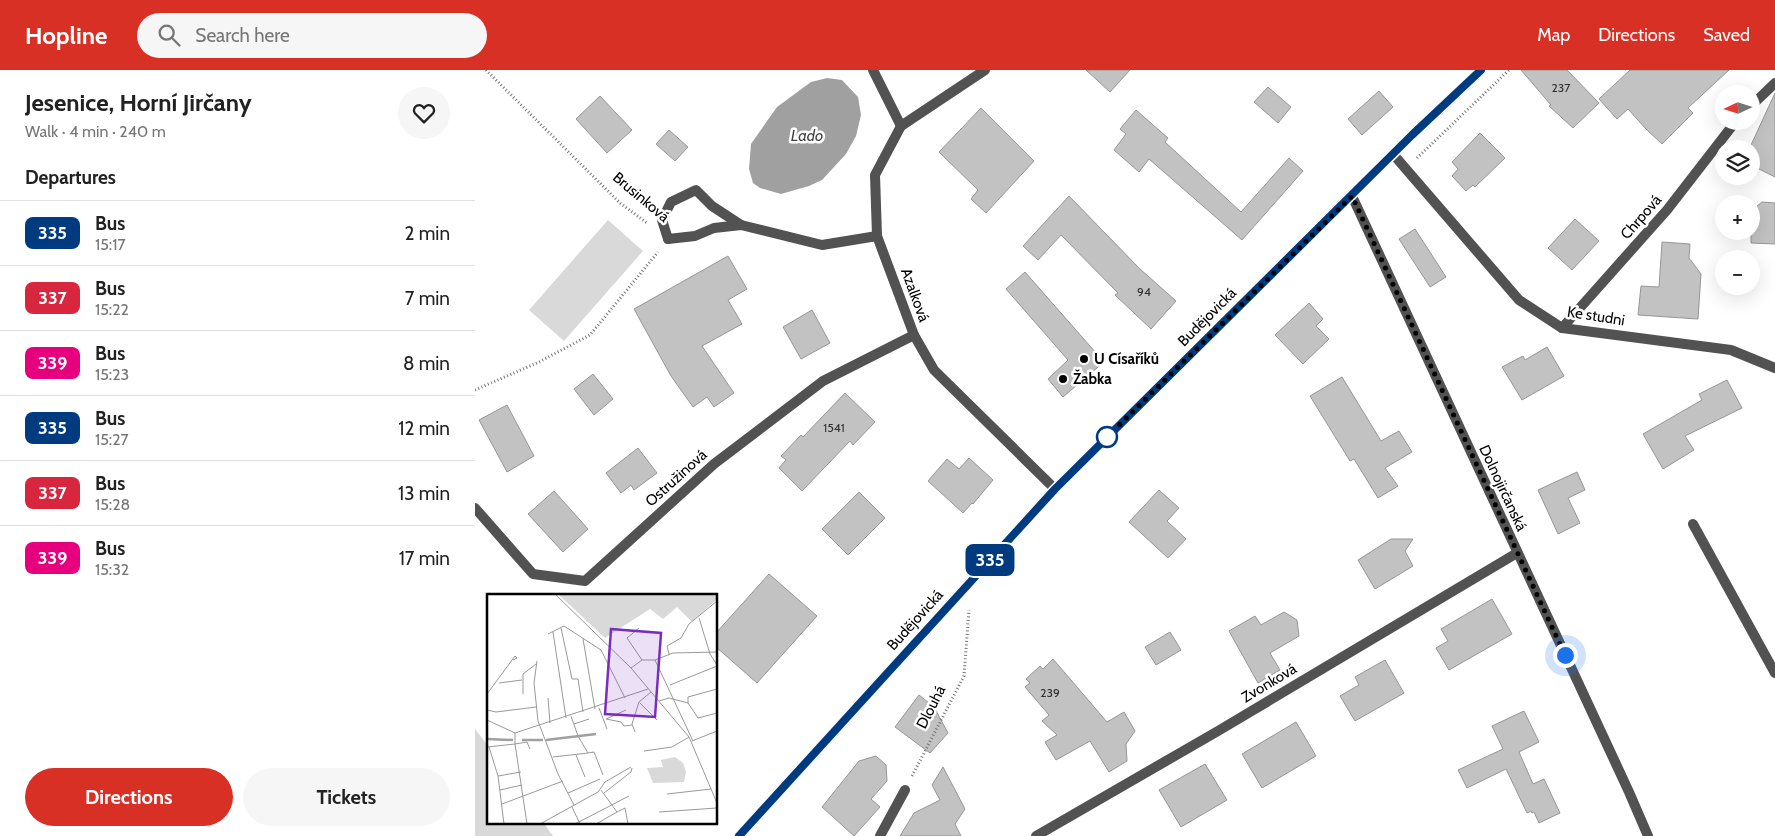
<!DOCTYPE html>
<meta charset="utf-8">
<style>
:root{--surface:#fff;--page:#f6f6f6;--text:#222;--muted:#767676;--line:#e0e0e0;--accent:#d93025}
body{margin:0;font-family:Cabin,sans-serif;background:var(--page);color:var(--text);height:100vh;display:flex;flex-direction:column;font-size:19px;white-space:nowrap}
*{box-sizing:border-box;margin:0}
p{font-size:16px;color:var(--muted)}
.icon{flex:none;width:28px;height:28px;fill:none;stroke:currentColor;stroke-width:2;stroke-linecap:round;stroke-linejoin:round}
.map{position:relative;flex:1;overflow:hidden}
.details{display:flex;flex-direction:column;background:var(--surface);width:475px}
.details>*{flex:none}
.badge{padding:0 10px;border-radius:8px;font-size:18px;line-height:32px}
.needle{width:32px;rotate:266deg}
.tools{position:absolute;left:1240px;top:15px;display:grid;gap:10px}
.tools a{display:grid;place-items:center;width:45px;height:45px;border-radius:50%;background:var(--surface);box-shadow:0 5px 20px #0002;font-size:25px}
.you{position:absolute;width:25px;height:25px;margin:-12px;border:4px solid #fff;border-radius:50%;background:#1a73e8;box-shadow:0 0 0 8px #1a73e833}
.map>.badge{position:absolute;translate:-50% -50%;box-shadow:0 0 0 2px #fff}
h2{padding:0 25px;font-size:19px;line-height:45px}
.round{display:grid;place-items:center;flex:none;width:52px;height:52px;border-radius:26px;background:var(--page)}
.headline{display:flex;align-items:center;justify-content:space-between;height:85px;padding:0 25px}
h1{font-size:24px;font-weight:700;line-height:38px}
.action{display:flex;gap:10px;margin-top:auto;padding:10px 25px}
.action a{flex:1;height:58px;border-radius:30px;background:var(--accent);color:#fff;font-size:20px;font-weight:700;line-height:58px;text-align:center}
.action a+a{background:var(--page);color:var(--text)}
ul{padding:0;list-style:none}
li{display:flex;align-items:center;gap:15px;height:65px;padding:0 25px;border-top:1px solid var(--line)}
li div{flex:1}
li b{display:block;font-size:19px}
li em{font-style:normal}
li .badge{min-width:55px;font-weight:700;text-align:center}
header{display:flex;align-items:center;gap:30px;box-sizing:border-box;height:70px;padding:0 25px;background:var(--accent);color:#fff}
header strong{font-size:24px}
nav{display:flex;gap:28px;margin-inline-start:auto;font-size:18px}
.search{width:350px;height:45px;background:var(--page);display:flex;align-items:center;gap:12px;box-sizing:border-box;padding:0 18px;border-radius:28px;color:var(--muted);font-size:19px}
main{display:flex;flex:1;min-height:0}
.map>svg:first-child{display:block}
.green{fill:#d9d9d9}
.water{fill:#a0a0a0}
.building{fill:#c2c2c2;stroke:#969696}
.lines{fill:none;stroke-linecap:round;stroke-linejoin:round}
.path{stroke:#747474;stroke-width:3;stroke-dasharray:1 2.5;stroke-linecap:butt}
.service{stroke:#525252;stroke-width:10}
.minor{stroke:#525252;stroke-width:10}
.secondary{stroke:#1f1f1f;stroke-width:10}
.line-casing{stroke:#fff;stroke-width:11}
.line{stroke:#003b80;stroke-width:8}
.walk{stroke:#000;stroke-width:5;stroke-dasharray:0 9}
.poi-dot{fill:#000;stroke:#fff;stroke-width:2}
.stop-dot{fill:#fff;stroke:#003b80;stroke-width:2.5}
.labels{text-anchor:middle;stroke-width:5;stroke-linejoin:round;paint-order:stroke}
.number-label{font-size:12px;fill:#303030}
.street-label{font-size:15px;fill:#000;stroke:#fff}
.poi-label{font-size:15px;font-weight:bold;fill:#000;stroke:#fff;text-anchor:start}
.water-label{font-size:16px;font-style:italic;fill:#414141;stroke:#fff}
.inset-river{fill:none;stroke:#a0a0a0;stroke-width:2.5}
.inset-road{fill:none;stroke:#999;stroke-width:1}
.view{fill:#7b2cbf;fill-opacity:0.15;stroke:#7b2cbf;stroke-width:2.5}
.inset-edge{fill:none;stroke:#000;stroke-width:2.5}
</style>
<header>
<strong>Hopline</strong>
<div class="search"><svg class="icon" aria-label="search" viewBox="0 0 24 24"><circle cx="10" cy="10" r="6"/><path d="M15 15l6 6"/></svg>Search here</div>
<nav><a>Map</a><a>Directions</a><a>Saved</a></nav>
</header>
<main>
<section class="details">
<div class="headline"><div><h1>Jesenice, Horní Jirčany</h1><p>Walk · 4 min · 240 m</p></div><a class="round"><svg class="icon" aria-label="heart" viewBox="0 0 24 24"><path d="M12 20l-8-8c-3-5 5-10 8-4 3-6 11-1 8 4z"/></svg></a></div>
<h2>Departures</h2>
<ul>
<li><span class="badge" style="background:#003b80;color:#fff">335</span><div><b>Bus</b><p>15:17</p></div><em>2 min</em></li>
<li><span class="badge" style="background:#d7263d;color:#fff">337</span><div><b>Bus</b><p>15:22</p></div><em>7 min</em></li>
<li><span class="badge" style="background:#e6007e;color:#fff">339</span><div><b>Bus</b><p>15:23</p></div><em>8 min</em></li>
<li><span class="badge" style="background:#003b80;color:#fff">335</span><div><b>Bus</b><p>15:27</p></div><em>12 min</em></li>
<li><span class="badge" style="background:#d7263d;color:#fff">337</span><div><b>Bus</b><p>15:28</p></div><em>13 min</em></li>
<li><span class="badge" style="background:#e6007e;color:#fff">339</span><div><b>Bus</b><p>15:32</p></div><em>17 min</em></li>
</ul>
<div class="action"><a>Directions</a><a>Tickets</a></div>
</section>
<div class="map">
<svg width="1300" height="766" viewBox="0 0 1300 766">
<rect width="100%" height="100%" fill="#fff"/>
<g class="green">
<polygon points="133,150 168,181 89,271 54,240"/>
<polygon points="0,659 14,677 14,752 68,752 78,766 0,766"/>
</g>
<polygon class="water" points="352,8 367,10 383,27 386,45 381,66 371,84 347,110 334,116 306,124 285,118 278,113 274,99 276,74 302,37 336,12"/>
<g class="building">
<polygon points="611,0 655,0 635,22"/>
<polygon points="1046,0 1092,0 1124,33 1098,58 1074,36 1076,35"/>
<polygon points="1155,0 1254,0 1213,38 1218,43 1187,74 1171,59 1153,39 1142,49 1124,29"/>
<polygon points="793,17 816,37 803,53 779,32"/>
<polygon points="904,21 918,37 887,65 873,49"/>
<polygon points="1300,23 1300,107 1276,95 1276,75"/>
<polygon points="125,26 157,60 132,83 101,49"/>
<polygon points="506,38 559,91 511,143 496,129 503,120 464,82"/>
<polygon points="661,40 693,68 690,72 766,142 814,88 828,101 767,170 674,89 664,102 639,80 651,64 645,59"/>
<polygon points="194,60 213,77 200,91 181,74"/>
<polygon points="1005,63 1030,88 1000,117 998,115 991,121 977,106 983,99 977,92"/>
<polygon points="594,126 665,199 701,231 676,259 640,225 643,223 586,165 563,190 548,176"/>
<polygon points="1287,132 1300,133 1300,174 1276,173 1276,141"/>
<polygon points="1100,149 1124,171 1097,200 1073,178"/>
<polygon points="940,159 971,207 955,217 924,169"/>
<polygon points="1187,172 1215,174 1214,188 1226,204 1223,249 1163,245 1166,216 1184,217"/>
<polygon points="253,186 272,219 253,230 267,254 227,276 259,323 239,337 232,327 218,337 196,306 159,239"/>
<polygon points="550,202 629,292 588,327 573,309 593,290 531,219"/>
<polygon points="834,233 848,249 841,256 854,269 828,294 800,265"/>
<polygon points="337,240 355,273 326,289 308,257"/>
<polygon points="1072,277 1089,306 1047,330 1027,297 1048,286 1050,290"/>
<polygon points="118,304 138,329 119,345 99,319"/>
<polygon points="867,307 906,371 924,361 937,382 910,398 923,416 903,428 879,389 875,391 835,326"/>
<polygon points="1252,310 1267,338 1210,366 1219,380 1188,399 1168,364 1227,330 1224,324"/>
<polygon points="370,323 400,352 378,375 375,371 327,421 304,398 311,390 306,386 326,365 328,367"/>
<polygon points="32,335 59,386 32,402 4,350"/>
<polygon points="163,378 182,403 159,420 156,415 146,423 131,403"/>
<polygon points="494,388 518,410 498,434 497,433 488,443 453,411 472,389 484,399"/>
<polygon points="1102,402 1110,420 1093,428 1105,453 1083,464 1063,420"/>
<polygon points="684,420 704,438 692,451 711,469 693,488 654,452"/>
<polygon points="79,421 113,459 88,482 53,444"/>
<polygon points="384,422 410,448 373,485 347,459"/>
<polygon points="916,469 938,469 930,481 938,496 900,519 883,490"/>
<polygon points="294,504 342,546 282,613 241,577 241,563"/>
<polygon points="1017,529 1037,564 974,600 961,578 973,571 966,559"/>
<polygon points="809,542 822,550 824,566 795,583 805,600 783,613 754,561 780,546 786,555"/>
<polygon points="695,562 706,580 681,595 670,577"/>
<polygon points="578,589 632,652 649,642 660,661 651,674 652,691 634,702 615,671 581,690 570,672 582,665 567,651 574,645 550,617 555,613 551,609 565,596 568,599"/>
<polygon points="910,590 929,623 880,651 865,626 884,615 880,607"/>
<polygon points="444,625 459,637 473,663 455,683 420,657"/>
<polygon points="1049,641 1064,672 1044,682 1058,714 1069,709 1085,743 1064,753 1059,742 1057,743 1056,741 1052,743 1031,699 992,718 983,700 1028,679 1017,656"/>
<polygon points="821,652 841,686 787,718 767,684"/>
<polygon points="401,686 411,695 412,711 396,729 405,737 379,766 347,737 384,691"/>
<polygon points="730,694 752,730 706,757 684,720"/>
<polygon points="468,697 490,739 480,754 486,766 425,766 439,743 465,730 457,715"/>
</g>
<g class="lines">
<g class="path">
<polyline points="11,0 145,133 172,153"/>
<polyline points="942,88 1034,0"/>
<polyline points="0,320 64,292 115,265 183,182"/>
<polyline points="437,706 489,606 494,540"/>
</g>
<g class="service">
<polyline points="193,169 187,150 196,132 221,120 237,136 266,155"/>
<polyline points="405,766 430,720"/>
</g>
<g class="minor">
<polyline points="398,0 426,56"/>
<polyline points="510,0 426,56 400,105 402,166 439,265 459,300 580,419"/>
<polyline points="1276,36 1300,13"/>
<polyline points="918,84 1044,230 1087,258 1256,280 1300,298"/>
<polyline points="877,126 1154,722 1173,766"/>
<polyline points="193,169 220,166 239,158 266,155 347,175 402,166"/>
<polyline points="1087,258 1192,140 1261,51"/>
<polyline points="0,438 58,504 110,511 239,394 348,311 439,265"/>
<polyline points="1218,454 1300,603"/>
<polyline points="561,766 743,661 1042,483"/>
</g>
<polyline class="secondary" points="264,766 580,419 937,65 1006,0"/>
</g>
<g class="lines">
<defs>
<polyline id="line" points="264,766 580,419 937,65 1006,0"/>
</defs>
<use href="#line" class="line-casing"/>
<use href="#line" class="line"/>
<polyline class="walk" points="632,367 877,126 1090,585"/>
</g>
<g class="poi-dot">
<circle cx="609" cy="289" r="5"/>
<circle cx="588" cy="309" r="5"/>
</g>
<circle class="stop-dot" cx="632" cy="367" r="10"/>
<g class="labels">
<g class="number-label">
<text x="1086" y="22">237</text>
<text x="669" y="226">94</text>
<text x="359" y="362">1541</text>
<text x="575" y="627">239</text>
</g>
<g class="street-label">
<text transform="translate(166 127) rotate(40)" y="5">Brusinková</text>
<text transform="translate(1166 147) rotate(-49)" y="5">Chrpová</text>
<text transform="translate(440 225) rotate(70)" y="5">Azalková</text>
<text transform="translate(1121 246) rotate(9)" y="5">Ke studni</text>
<text transform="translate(732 247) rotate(-45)" y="5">Budějovická</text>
<text transform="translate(201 408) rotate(-42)" y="5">Ostružinová</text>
<text transform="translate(1028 418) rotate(65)" y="5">Dolnojirčanská</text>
<text transform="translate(440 550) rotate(-48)" y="5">Budějovická</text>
<text transform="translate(794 613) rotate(-31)" y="5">Zvonková</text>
<text transform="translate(456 637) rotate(-63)" y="5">Dlouhá</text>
</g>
<g class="poi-label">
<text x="619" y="294">U Císaříků</text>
<text x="598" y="314">Žabka</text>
</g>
<g class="water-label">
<text x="332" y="71">Lado</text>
</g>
</g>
<g transform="translate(12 524)">
<rect width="230" height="230" fill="#fff"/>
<path d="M71,0H230V5L205,28L190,13L176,25L163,15L118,44ZM188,163L196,169L199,178L197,188L166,189L160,174L176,173L174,166Z" fill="#d9d9d9"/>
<path class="inset-river" d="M0,145L26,146M35,146H56M59,146L109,140"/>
<path class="inset-road" d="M68,0L144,74L202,143L230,209M212,24L223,60L230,71M74,34L85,85H91L96,118M152,34L140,44L155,66M66,38L79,124M61,40L77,32L114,56L138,104M96,45L108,115M182,60L180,52L194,44L202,30L230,7M168,66L206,147M50,67L47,89L51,127L71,180L87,211M144,74L155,66H168L186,59L230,58M12,89L35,86M183,91L230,72M0,100L28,62L30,64L26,66M36,100V80L49,70M61,104L63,129M172,107L182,104L201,109M153,109L170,126M201,109L211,124L230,119M201,109V103L230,95M112,114L120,135M0,116L9,118L49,113M84,122L91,142L101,159L107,158L116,181M119,125L134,128L137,132L145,131M119,125L139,116M0,126L28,139M87,130L102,125M148,138L145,130L152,108L164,98M205,147L230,137M0,153L28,150V139L161,95M2,153L11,182L17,230M157,157L185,153L202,143M89,161L98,183M66,163L101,159M11,182L34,178M13,196L35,191M114,196L130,218L138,214L141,230M81,199L113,185M117,199L144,178L145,174M180,200L224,195M15,210L76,187M85,213L93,230M172,218L230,214M40,230L28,150L40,148L43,155M53,230L111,198L118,188L144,173M88,230L142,202M109,230L130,218"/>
<path class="view" d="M124,35L174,39L168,123L118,120Z"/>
<rect width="230" height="230" class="inset-edge"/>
</g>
</svg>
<div class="tools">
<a><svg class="needle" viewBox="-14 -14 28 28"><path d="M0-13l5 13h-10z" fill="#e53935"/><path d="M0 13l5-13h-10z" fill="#767676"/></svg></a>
<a><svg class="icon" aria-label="layers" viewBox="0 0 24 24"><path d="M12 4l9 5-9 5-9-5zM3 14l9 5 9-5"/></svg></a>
<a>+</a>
<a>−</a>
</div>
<div class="you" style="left:1090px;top:585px"></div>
<b class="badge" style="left:515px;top:490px;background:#003b80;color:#fff">335</b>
</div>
</main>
